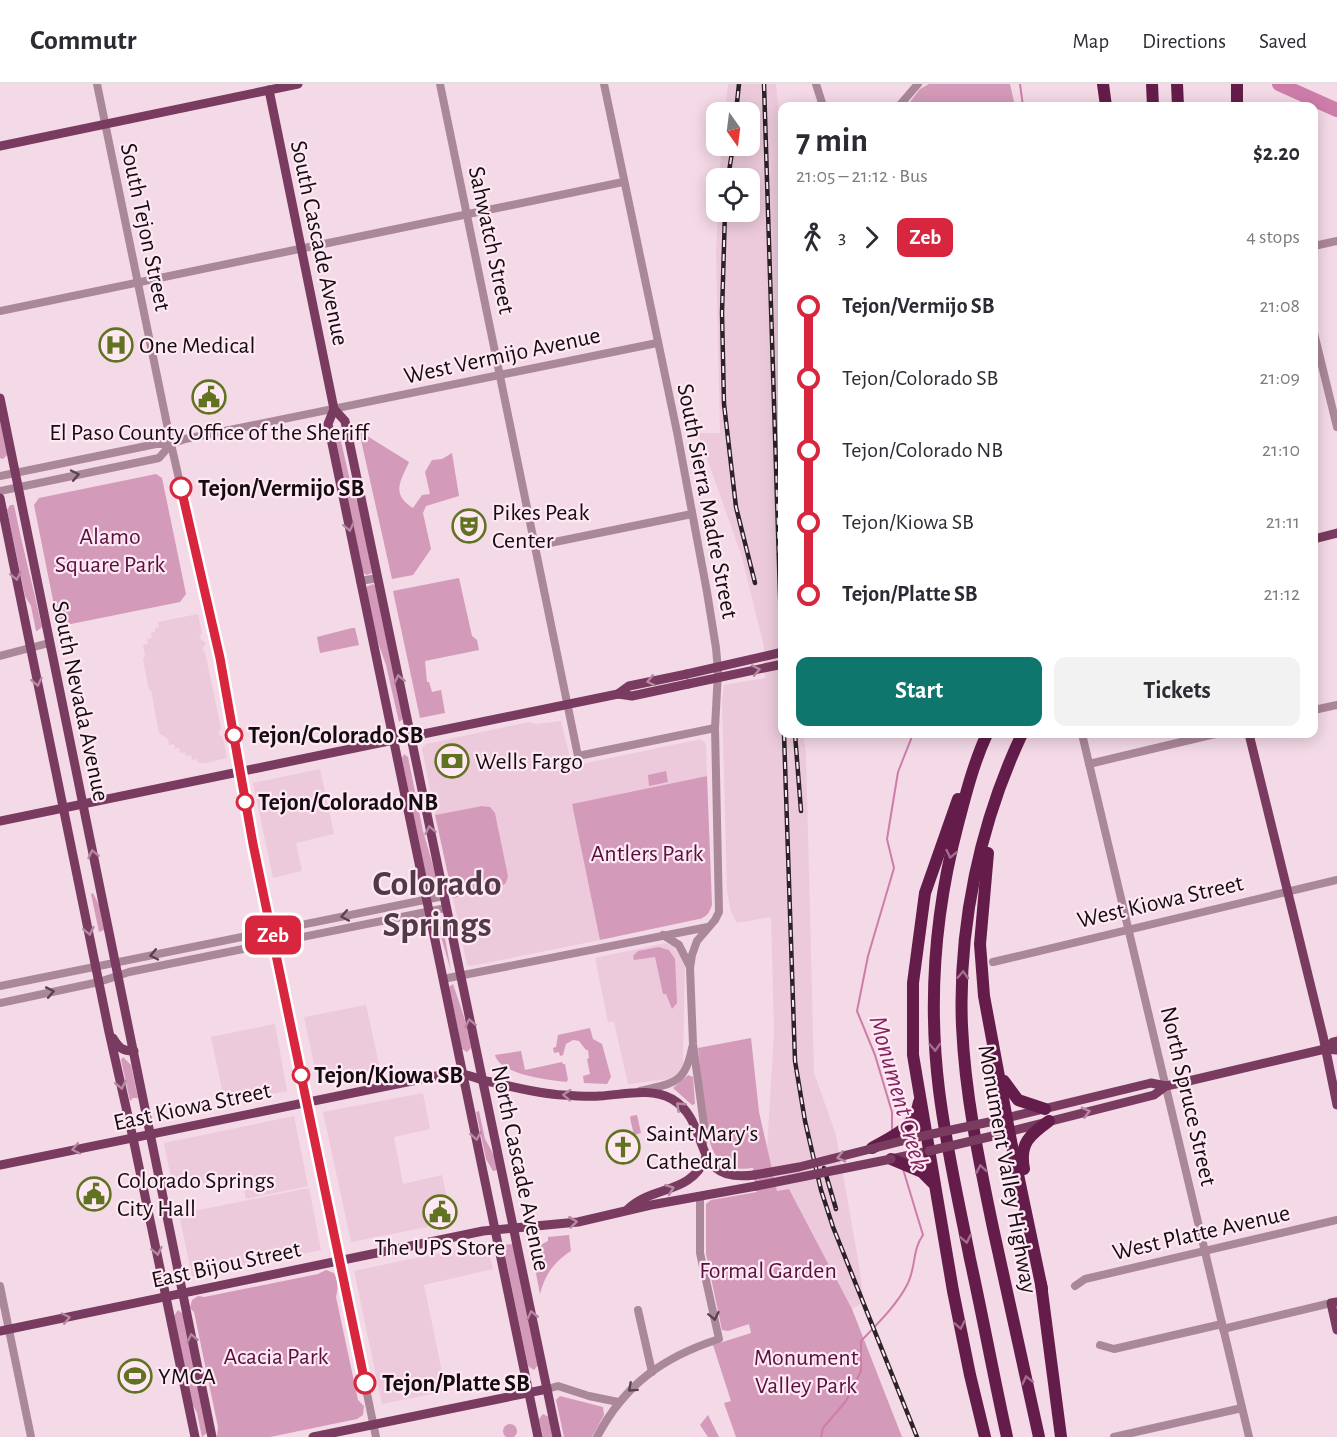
<!DOCTYPE html>
<meta charset="utf-8">
<style>
:root{--surface:#fff;--page:#f2f2f3;--text:#2b2b33;--muted:#7c7c81;--line:#e1e1e2;--accent:#0f766e}
body{margin:0;font-family:"Alegreya Sans",sans-serif;background:var(--page);color:var(--text);height:100vh;display:flex;flex-direction:column;font-size:22px;white-space:nowrap}
*{box-sizing:border-box;margin:0}
p{font-size:20px;color:var(--muted)}
.icon{flex:none;width:33px;height:33px;fill:none;stroke:currentColor;stroke-width:2;stroke-linecap:round;stroke-linejoin:round}
.map{position:relative;flex:1;overflow:hidden}
.panel{position:absolute;left:778px;top:18px;width:540px;height:636px;display:flex;flex-direction:column;background:var(--surface);border-radius:12px;box-shadow:0 3px 15px #0003}
.panel>*{flex:none}
.badge{padding:0 12px;border-radius:9px;font-size:21px;line-height:39px}
.needle{width:39px;rotate:166deg}
.controls{position:absolute;left:706px;top:18px;display:grid;gap:12px}
.controls a{display:grid;place-items:center;width:54px;height:54px;border-radius:12px;background:var(--surface);box-shadow:0 3px 15px #0003;font-size:30px}
.map>.badge{position:absolute;translate:-50% -50%;box-shadow:0 0 0 3px #fff}
.legs{display:flex;align-items:center;gap:9px;height:66px;padding:0 18px;font-size:20px}
.legs p{margin-inline-start:auto}
.overview{display:flex;align-items:center;justify-content:space-between;height:102px;padding:0 18px}
h1{font-size:33px;font-weight:700;line-height:45px}
.button{display:flex;gap:12px;margin-top:auto;padding:12px 18px}
.button a{flex:1;height:69px;border-radius:12px;background:var(--accent);color:#fff;font-size:24px;font-weight:700;line-height:69px;text-align:center}
.button a+a{background:var(--page);color:var(--text)}
ul{padding:0 18px;list-style:none}
li{display:flex;align-items:center;gap:21px;height:72px;font-size:22px}
li i{display:grid;place-items:center;width:9px;height:100%;margin:0 8px;background:currentColor}
li i::after{content:'';width:15px;height:15px;margin:-8px;border:4px solid;border-radius:50%;background:var(--surface)}
li p{margin-inline-start:auto}
li:first-child i{background:linear-gradient(#0000 50%,currentColor 0)}
li:last-child i{background:linear-gradient(currentColor 50%,#0000 0)}
header{display:flex;align-items:center;gap:36px;box-sizing:border-box;height:84px;padding:0 30px;background:var(--surface);border-bottom:2px solid var(--line)}
header strong{font-size:28px}
nav{display:flex;gap:33px;margin-inline-start:auto;font-size:21px}
.map>svg:first-child{display:block}
.built{fill:#eccadb}
.green{fill:#d49ab9}
.lines{fill:none;stroke-linecap:round;stroke-linejoin:round}
.stream{stroke:#ce7daa;stroke-width:2}
.river{stroke:#ce7daa;stroke-width:14}
.minor{stroke:#ab879a;stroke-width:8}
.major{stroke:#793b5f;stroke-width:9}
.highway{stroke:#641d4a;stroke-width:12}
.rail-casing{stroke:#2c2227;stroke-width:4.5}
.rail{stroke:#fee8f3;stroke-width:2;stroke-dasharray:7;stroke-linecap:butt}
.major-bridge{stroke:#793b5f;stroke-width:9}
.oneway{stroke:#58434e}
.oneway2{stroke:#b589a2}
.oneway3{stroke:#a26e8e}
.line-1-casing{stroke:#fff;stroke-width:14}
.line-1{stroke:#d7263d;stroke-width:9}
.stop-1-dot{fill:#fff;stroke:#d7263d;stroke-width:3}
.labels{text-anchor:middle;stroke-width:4.5;stroke-linejoin:round;paint-order:stroke}
.street-label{font-size:24px;fill:#140c10;stroke:#fee8f3}
.poi-label{font-size:24px;fill:#140c10;stroke:#fee8f3;text-anchor:start}
.stop-label{font-size:24px;font-weight:bold;fill:#140c10;stroke:#fee8f3;text-anchor:start}
.park-label{font-size:24px;fill:#59103f;stroke:#fee8f3}
.water-label{font-size:26px;font-style:italic;fill:#82225f;stroke:#fee8f3}
.town-label{font-size:36px;font-weight:bold;fill:#503a46;stroke:#fee8f3}
</style>
<header>
<strong>Commutr</strong>
<nav><a>Map</a><a>Directions</a><a>Saved</a></nav>
</header>
<div class="map">
<svg width="1337" height="1353" viewBox="0 0 1337 1353">
<rect width="100%" height="100%" fill="#f4d9e7"/>
<g class="built">
<polygon points="728,0 776,0 783,68 783,650 803,650 806,669 814,989 836,1051 859,1181 864,1218 852,1225 789,1105 777,1108 767,1066 774,948 771,833 737,839 731,828 727,807 722,618 724,601 765,594 764,563 742,473 698,349 720,349 716,167 718,128 750,128 750,94 719,94 722,62 750,62 750,28 725,28"/>
<polygon points="198,530 202,549 199,554 206,559 202,566 205,568 221,644 218,650 223,654 227,674 206,679 198,679 197,675 192,676 191,671 186,672 185,668 180,669 179,664 175,665 174,660 169,661 168,655 159,649 151,606 149,606 143,576 145,571 143,561 148,560 147,555 152,554 151,549 155,548 155,544 159,543 158,538"/>
<polygon points="561,637 572,682 701,655 706,660 707,692 572,720 600,856 471,882 467,881 453,814 499,804 506,799 508,792 495,729 486,722 482,722 435,731 422,664 426,660 529,638 536,640"/>
<polygon points="320,685 334,750 296,759 302,787 273,794 253,699"/>
<polygon points="665,859 672,860 679,866 685,878 683,980 678,989 669,995 628,1000 614,938 608,938 595,874"/>
<polygon points="366,921 380,985 318,999 304,933"/>
<polygon points="275,940 287,1007 225,1019 211,953"/>
<polygon points="423,1009 430,1045 394,1053 403,1100 442,1091 452,1138 351,1158 323,1028"/>
<polygon points="294,1032 308,1102 246,1115 241,1091 173,1105 164,1059"/>
<polygon points="309,1104 321,1166 192,1192 179,1130"/>
<polygon points="487,1159 493,1185 424,1201 446,1307 382,1320 354,1187"/>
</g>
<g class="green">
<polygon points="929,0 1010,0 1015,22 907,22 920,5"/>
<polygon points="0,331 8,370 3,375 0,374"/>
<path d="M359,347L409,378C400,398 391,410 413,424L422,411L430,410L425,388L432,376L442,375L452,369L459,412L426,422L423,429L431,465L413,491L392,495Z"/>
<polygon points="340,353 351,401 361,429 372,489 367,491 363,489 336,356"/>
<polygon points="156,390 162,394 186,510 180,518 66,541 57,536 34,421 39,414"/>
<path d="M10,421H14C22,462 33,502 42,543L37,547H36L31,522L25,512L7,426Z"/>
<polygon points="459,494 472,552 477,556 479,566 425,577 427,598 429,598 432,608 441,606 445,629 420,634 393,507"/>
<polygon points="373,500 375,502 403,635 399,638 386,581 375,550 366,503"/>
<polygon points="352,544 355,544 359,561 320,569 317,553"/>
<polygon points="404,670 408,673 423,747 436,792 432,797 426,794 402,674"/>
<polygon points="666,687 668,698 649,702 648,691"/>
<path d="M707,692L712,821C709,829 707,833 699,835L600,856L572,720Z"/>
<polygon points="482,722 490,723 495,729 508,792 506,799 499,804 453,814 435,731"/>
<polygon points="93,809 99,821 104,846 99,848 91,810"/>
<polygon points="438,842 443,843 451,887 442,856 437,844"/>
<polygon points="659,863 669,866 675,875 677,919 672,925 666,910 663,910 655,873 634,876 633,872 638,867"/>
<polygon points="453,900 466,939 471,964 467,968 462,965 449,903"/>
<polygon points="590,944 593,955 602,960 611,993 607,1000 584,999 583,992 590,990 587,975 589,974 588,966 586,966 579,957 573,956 566,960 563,971 560,972 559,968 554,969 553,964 556,963 558,951"/>
<path d="M751,954L759,1028L777,1107L789,1105L852,1225L902,1353H736L724,1319L731,1317L713,1261L751,1249L749,1240L728,1247L722,1246L706,1170V1120L711,1116L757,1108L753,1084C708,1091 708,1052 704,1020C702,1001 700,982 698,964Z"/>
<path d="M521,967L525,986L562,978L563,980H565L568,996L566,998C549,996 500,991 495,971Z"/>
<polygon points="123,973 131,981 138,1014 133,1014 130,1017 121,976"/>
<polygon points="688,991 693,993 695,1020 692,1021 673,1004"/>
<polygon points="479,1027 485,1055 495,1073 498,1086 493,1087 486,1075 476,1028"/>
<polygon points="637,1031 641,1049 634,1051 630,1034 631,1032"/>
<path d="M569,1151L571,1167C554,1178 545,1190 540,1210L533,1174L537,1173V1163L548,1157V1153Z"/>
<polygon points="513,1160 538,1281 534,1286 528,1282 503,1161"/>
<path d="M326,1186L334,1189C339,1197 338,1204 336,1213L358,1316L364,1322L363,1331L357,1335L270,1353H217L218,1343L194,1228L190,1224L192,1216L198,1212L204,1213L318,1190Z"/>
<polygon points="178,1226 183,1230 208,1348 202,1353 197,1329 192,1319 174,1232"/>
<polygon points="560,1312 603,1323 604,1331 592,1353 564,1353 556,1316"/>
<polygon points="543,1330 549,1333 553,1353 543,1353 539,1335"/>
<polygon points="708,1331 719,1353 708,1353 700,1341"/>
<circle cx="510" cy="1347" r="7"/>
</g>
<g class="lines">
<g class="stream">
<polyline points="1020,0 1023,22"/>
<polyline points="892,1048 892,1028 875,971 857,927 868,872 894,784 887,755 898,688 913,650"/>
<path d="M821,1353L823,1344L846,1317L861,1287V1257C877,1240 896,1222 907,1201C916,1185 912,1166 923,1151L903,1085"/>
</g>
<polyline class="river" points="1279,0 1337,26"/>
<g class="minor">
<polyline points="97,0 171,360 220,574 253,760 376,1353"/>
<polyline points="440,0 578,672 715,644"/>
<polyline points="604,0 677,348 707,508 716,564 718,587 715,644 719,828 715,836 697,857 692,871 690,884 693,960 704,1041 703,1062"/>
<polyline points="816,0 823,22"/>
<polyline points="899,22 918,0"/>
<polyline points="1314,162 1337,157"/>
<polyline points="0,227 623,98"/>
<polyline points="1314,249 1337,343"/>
<polyline points="0,392 156,360 171,360 185,355 657,259"/>
<polyline points="0,407 159,374 171,360"/>
<polyline points="535,462 692,430"/>
<polyline points="360,497 378,494"/>
<polyline points="0,572 49,559"/>
<polyline points="1314,626 1337,621"/>
<polyline points="1082,650 1249,1353"/>
<polyline points="1089,680 1215,650"/>
<polyline points="663,851 679,861 690,883"/>
<polyline points="993,878 1337,796"/>
<polyline points="443,895 708,843"/>
<polyline points="0,902 444,812"/>
<polyline points="0,919 99,898 129,888 446,824"/>
<path d="M640,1007C672,999 685,1001 692,964"/>
<polyline points="0,1202 31,1353"/>
<polyline points="1075,1202 1085,1195 1337,1136"/>
<polyline points="638,1226 652,1288"/>
<polyline points="1223,1245 1331,1219"/>
<polyline points="1100,1261 1114,1265 1222,1240"/>
<polyline points="547,1305 558,1302 589,1312 618,1318"/>
<path d="M597,1353C624,1301 663,1273 719,1255L700,1169V1112"/>
<polyline points="1114,1353 1242,1324"/>
</g>
<g class="major">
<polyline points="269,6 334,325 345,337 557,1353"/>
<polyline points="0,62 298,0"/>
<polyline points="0,314 212,1353"/>
<polyline points="334,325 328,340 538,1353"/>
<polyline points="0,414 109,948 133,1054 195,1353"/>
<polyline points="1314,455 1337,449"/>
<polyline points="618,610 629,602 687,590"/>
<polyline points="1249,650 1323,952 1337,1021"/>
<polyline points="0,737 618,610 632,612 688,600"/>
<path d="M113,954C119,964 122,967 134,967"/>
<polyline points="1325,965 1333,958 1337,957"/>
<polyline points="994,1037 1151,999 1166,1002"/>
<polyline points="1004,1049 1154,1011 1166,1002 1180,999 1325,965 1337,966"/>
<polyline points="891,1075 929,1067"/>
<path d="M0,1081L451,989C464,988 474,994 486,997C511,1002 538,1010 563,1011C575,1012 588,1013 600,1012C622,1011 651,1003 672,1015C713,1039 688,1100 754,1091"/>
<path d="M628,1125C653,1101 691,1111 706,1073"/>
<polyline points="1337,1218 1331,1219 1337,1246"/>
<polyline points="0,1247 483,1147 578,1138 651,1121 756,1102"/>
<polyline points="313,1353 547,1305"/>
</g>
<g class="highway">
<polyline points="1103,0 1106,22"/>
<polyline points="1152,0 1153,22"/>
<polyline points="1177,0 1178,22"/>
<polyline points="1237,0 1237,22"/>
<path d="M987,650C974,678 966,709 958,740C935,827 928,917 939,1006C946,1063 959,1119 970,1175C983,1234 994,1294 1007,1353"/>
<path d="M1022,650C980,739 958,842 962,942C965,1010 979,1077 993,1144C1008,1214 1024,1283 1039,1353"/>
<polyline points="958,715 925,809 913,899 913,971 953,1207 970,1291 985,1353"/>
<polyline points="988,769 980,860 984,912 1011,1057 1042,1205"/>
<polyline points="1004,997 1018,1016 1045,1025"/>
<path d="M872,1064C893,1052 915,1044 919,1018"/>
<polyline points="891,1075 922,1088 933,1099"/>
<path d="M1024,1085C1019,1059 1030,1051 1049,1037"/>
<polyline points="1041,1200 1061,1353"/>
</g>
<defs>
<g id="rail">
<polyline points="764,0 783,606"/>
<polyline points="736,28 739,0"/>
<polyline points="728,94 733,62"/>
<polyline points="725,128 722,229 724,320 736,423 755,499"/>
<polyline points="784,650 795,977 805,1037 821,1106 833,1143 917,1353"/>
<polyline points="795,650 801,727"/>
<polyline points="824,1084 836,1125"/>
</g>
</defs>
<use href="#rail" class="rail-casing"/>
<use href="#rail" class="rail"/>
<g class="major-bridge">
<polyline points="687,590 783,568"/>
<polyline points="688,600 783,580"/>
<polyline points="929,1067 997,1051"/>
<polyline points="754,1091 799,1083 918,1053 994,1037"/>
<polyline points="756,1102 891,1075"/>
</g>
</g>
<defs><path id="oneway-chevron" d="M-2-3.5L2.5 0L-2 3.5" fill="none" stroke-width="1.6" stroke-linecap="round" stroke-linejoin="round" transform="scale(1.5)"/></defs>
<g class="oneway">
<use href="#oneway-chevron" transform="translate(75 391) rotate(-12)"/>
<use href="#oneway-chevron" transform="translate(345 832) rotate(169)"/>
<use href="#oneway-chevron" transform="translate(154 871) rotate(168)"/>
<use href="#oneway-chevron" transform="translate(50 908) rotate(-11)"/>
<use href="#oneway-chevron" transform="translate(714 1232) rotate(78)"/>
<use href="#oneway-chevron" transform="translate(632 1304) rotate(138)"/>
</g>
<g class="oneway2">
<use href="#oneway-chevron" transform="translate(349 443) rotate(78)"/>
<use href="#oneway-chevron" transform="translate(16 492) rotate(78)"/>
<use href="#oneway-chevron" transform="translate(756 586) rotate(-11)"/>
<use href="#oneway-chevron" transform="translate(399 595) rotate(-102)"/>
<use href="#oneway-chevron" transform="translate(651 597) rotate(168)"/>
<use href="#oneway-chevron" transform="translate(37 598) rotate(79)"/>
<use href="#oneway-chevron" transform="translate(430 746) rotate(-102)"/>
<use href="#oneway-chevron" transform="translate(93 770) rotate(-102)"/>
<use href="#oneway-chevron" transform="translate(89 847) rotate(78)"/>
<use href="#oneway-chevron" transform="translate(470 939) rotate(-102)"/>
<use href="#oneway-chevron" transform="translate(121 1001) rotate(77)"/>
<use href="#oneway-chevron" transform="translate(567 1011) rotate(-177)"/>
<use href="#oneway-chevron" transform="translate(680 1022) rotate(-137)"/>
<use href="#oneway-chevron" transform="translate(1086 1028) rotate(-15)"/>
<use href="#oneway-chevron" transform="translate(476 1052) rotate(80)"/>
<use href="#oneway-chevron" transform="translate(76 1065) rotate(168)"/>
<use href="#oneway-chevron" transform="translate(841 1073) rotate(166)"/>
<use href="#oneway-chevron" transform="translate(670 1105) rotate(-20)"/>
<use href="#oneway-chevron" transform="translate(573 1138) rotate(-7)"/>
<use href="#oneway-chevron" transform="translate(157 1167) rotate(78)"/>
<use href="#oneway-chevron" transform="translate(532 1231) rotate(-103)"/>
<use href="#oneway-chevron" transform="translate(66 1234) rotate(-12)"/>
<use href="#oneway-chevron" transform="translate(192 1254) rotate(-101)"/>
</g>
<g class="oneway3">
<use href="#oneway-chevron" transform="translate(951 770) rotate(102)"/>
<use href="#oneway-chevron" transform="translate(963 891) rotate(-87)"/>
<use href="#oneway-chevron" transform="translate(935 963) rotate(87)"/>
<use href="#oneway-chevron" transform="translate(981 1085) rotate(-100)"/>
<use href="#oneway-chevron" transform="translate(966 1155) rotate(78)"/>
<use href="#oneway-chevron" transform="translate(960 1241) rotate(79)"/>
<use href="#oneway-chevron" transform="translate(1027 1296) rotate(-103)"/>
</g>
<g class="lines">
<defs>
<polyline id="line-1" points="181,404 220,574 253,760 365,1299"/>
</defs>
<use href="#line-1" class="line-1-casing"/>
<use href="#line-1" class="line-1"/>
</g>
<defs>
<symbol id="hospital-ring" viewBox="-11 -11 22 22"><circle r="9.5" fill="#fee8f3" stroke="#617220" stroke-width="1.5"/><path d="M-5-5h3v3.5h4V-5h3V5h-3V1.5h-4V5h-3Z" fill="#617220"/></symbol>
<symbol id="civic-ring" viewBox="-11 -11 22 22"><circle r="9.5" fill="#fee8f3" stroke="#617220" stroke-width="1.5"/><path d="M-.6-6.5H3V-4.5H.6V-3L4-1V1h2V6H-6V1h2V-1L-.6-3ZM-1.2 2.5V6h2.4V2.5Z" fill="#617220"/></symbol>
<symbol id="theatre-ring" viewBox="-11 -11 22 22"><circle r="9.5" fill="#fee8f3" stroke="#617220" stroke-width="1.5"/><path d="M-5-5.5Q0-4 5-5.5V0Q5 5 0 6Q-5 5-5 0ZM-3.3-2.5H-1v1.5H-3.3ZM1-2.5H3.3v1.5H1ZM-2.8 1Q0 5.5 2.8 1Z" fill="#617220"/></symbol>
<symbol id="bank-ring" viewBox="-11 -11 22 22"><circle r="9.5" fill="#fee8f3" stroke="#617220" stroke-width="1.5"/><path d="M-6-4H6V4H-6ZM0-2.3a2.3 2.3 0 1 0 0 4.6a2.3 2.3 0 1 0 0-4.6Z" fill="#617220"/></symbol>
<symbol id="church-ring" viewBox="-11 -11 22 22"><circle r="9.5" fill="#fee8f3" stroke="#617220" stroke-width="1.5"/><path d="M-1.2-6h2.4v3.5h3.3v2.4h-3.3V6h-2.4V-.1h-3.3v-2.4h3.3Z" fill="#617220"/></symbol>
<symbol id="stadium-ring" viewBox="-11 -11 22 22"><circle r="9.5" fill="#fee8f3" stroke="#617220" stroke-width="1.5"/><path d="M0-5a6.5 5 0 1 0 0 10a6.5 5 0 1 0 0-10ZM-3.5-1.8h7v3.6h-7Z" fill="#617220"/></symbol>
</defs>
<g fill-rule="evenodd">
<use href="#hospital-ring" x="97" y="242" width="38" height="38"/>
<use href="#civic-ring" x="190" y="294" width="38" height="38"/>
<use href="#theatre-ring" x="450" y="423" width="38" height="38"/>
<use href="#bank-ring" x="433" y="658" width="38" height="38"/>
<use href="#church-ring" x="604" y="1044" width="38" height="38"/>
<use href="#civic-ring" x="75" y="1091" width="38" height="38"/>
<use href="#civic-ring" x="421" y="1109" width="38" height="38"/>
<use href="#stadium-ring" x="116" y="1273" width="38" height="38"/>
</g>
<g class="stop-1-dot">
<circle cx="181" cy="404" r="10"/>
<circle cx="234" cy="651" r="8"/>
<circle cx="245" cy="718" r="8"/>
<circle cx="301" cy="991" r="8"/>
<circle cx="365" cy="1299" r="10"/>
</g>
<g class="labels">
<g class="street-label">
<text transform="translate(146 143) rotate(78)" y="8">South Tejon Street</text>
<text transform="translate(492 156) rotate(78)" y="8">Sahwatch Street</text>
<text transform="translate(320 159) rotate(78)" y="8">South Cascade Avenue</text>
<text transform="translate(502 271) rotate(-12)" y="8">West Vermijo Avenue</text>
<text transform="translate(708 417) rotate(79)" y="8">South Sierra Madre Street</text>
<text transform="translate(81 617) rotate(78)" y="8">South Nevada Avenue</text>
<text transform="translate(1160 817) rotate(-13)" y="8">West Kiowa Street</text>
<text transform="translate(1189 1012) rotate(77)" y="8">North Spruce Street</text>
<text transform="translate(192 1022) rotate(-12)" y="8">East Kiowa Street</text>
<text transform="translate(521 1084) rotate(78)" y="8">North Cascade Avenue</text>
<text transform="translate(1008 1085) rotate(80)" y="8">Monument Valley Highway</text>
<text transform="translate(1201 1148) rotate(-13)" y="8">West Platte Avenue</text>
<text transform="translate(226 1180) rotate(-12)" y="8">East Bijou Street</text>
</g>
<g class="poi-label">
<text x="139" y="269">One Medical</text>
<text x="209" y="356" text-anchor="middle">El Paso County Office of the Sheriff</text>
<text x="492" y="436">Pikes Peak<tspan x="492" dy="28">Center</tspan></text>
<text x="475" y="685">Wells Fargo</text>
<text x="646" y="1057">Saint Mary's<tspan x="646" dy="28">Cathedral</tspan></text>
<text x="117" y="1104">Colorado Springs<tspan x="117" dy="28">City Hall</tspan></text>
<text x="440" y="1171" text-anchor="middle">The UPS Store</text>
<text x="158" y="1300">YMCA</text>
</g>
<g class="stop-label">
<text x="198" y="412">Tejon/Vermijo SB</text>
<text x="248" y="659">Tejon/Colorado SB</text>
<text x="258" y="726">Tejon/Colorado NB</text>
<text x="314" y="999">Tejon/Kiowa SB</text>
<text x="382" y="1307">Tejon/Platte SB</text>
</g>
<g class="park-label">
<text x="110" y="460">Alamo<tspan x="110" dy="28">Square Park</tspan></text>
<text x="647" y="777">Antlers Park</text>
<text x="768" y="1194">Formal Garden</text>
<text x="276" y="1280">Acacia Park</text>
<text x="806" y="1281">Monument<tspan x="806" dy="28">Valley Park</tspan></text>
</g>
<g class="water-label">
<text transform="translate(900 1009) rotate(74)" y="9">Monument Creek</text>
</g>
<g class="town-label">
<text x="437" y="811">Colorado<tspan x="437" dy="41">Springs</tspan></text>
</g>
</g>
</svg>
<div class="controls">
<a><svg class="needle" viewBox="-14 -14 28 28"><path d="M0-13l5 13h-10z" fill="#e53935"/><path d="M0 13l5-13h-10z" fill="#7c7c81"/></svg></a>
<a><svg class="icon" aria-label="locate" viewBox="0 0 24 24"><circle cx="12" cy="12" r="6"/><path d="M12 2v4M12 18v4M2 12h4M18 12h4"/></svg></a>
</div>
<b class="badge" style="left:273px;top:851px;background:#d7263d;color:#fff">Zeb</b>
<section class="panel">
<div class="overview"><div><h1>7 min</h1><p>21:05 – 21:12 · Bus</p></div><b>$2.20</b></div>
<div class="legs"><svg class="icon" aria-label="walk" viewBox="0 0 24 24"><circle cx="13" cy="4" r="2"/><path d="M13 8l-2 6 4 7M11 14l-3 7M7 12l3-4h3l4 4"/></svg>3<svg class="icon" aria-label="forward" viewBox="0 0 24 24"><path d="M9 5l7 7-7 7"/></svg><b class="badge" style="background:#d7263d;color:#fff">Zeb</b><p>4 stops</p></div>
<ul>
<li><i style="color:#d7263d"></i><b>Tejon/Vermijo SB</b><p>21:08</p></li>
<li><i style="color:#d7263d"></i><span>Tejon/Colorado SB</span><p>21:09</p></li>
<li><i style="color:#d7263d"></i><span>Tejon/Colorado NB</span><p>21:10</p></li>
<li><i style="color:#d7263d"></i><span>Tejon/Kiowa SB</span><p>21:11</p></li>
<li><i style="color:#d7263d"></i><b>Tejon/Platte SB</b><p>21:12</p></li>
</ul>
<div class="button"><a>Start</a><a>Tickets</a></div>
</section>
</div>
